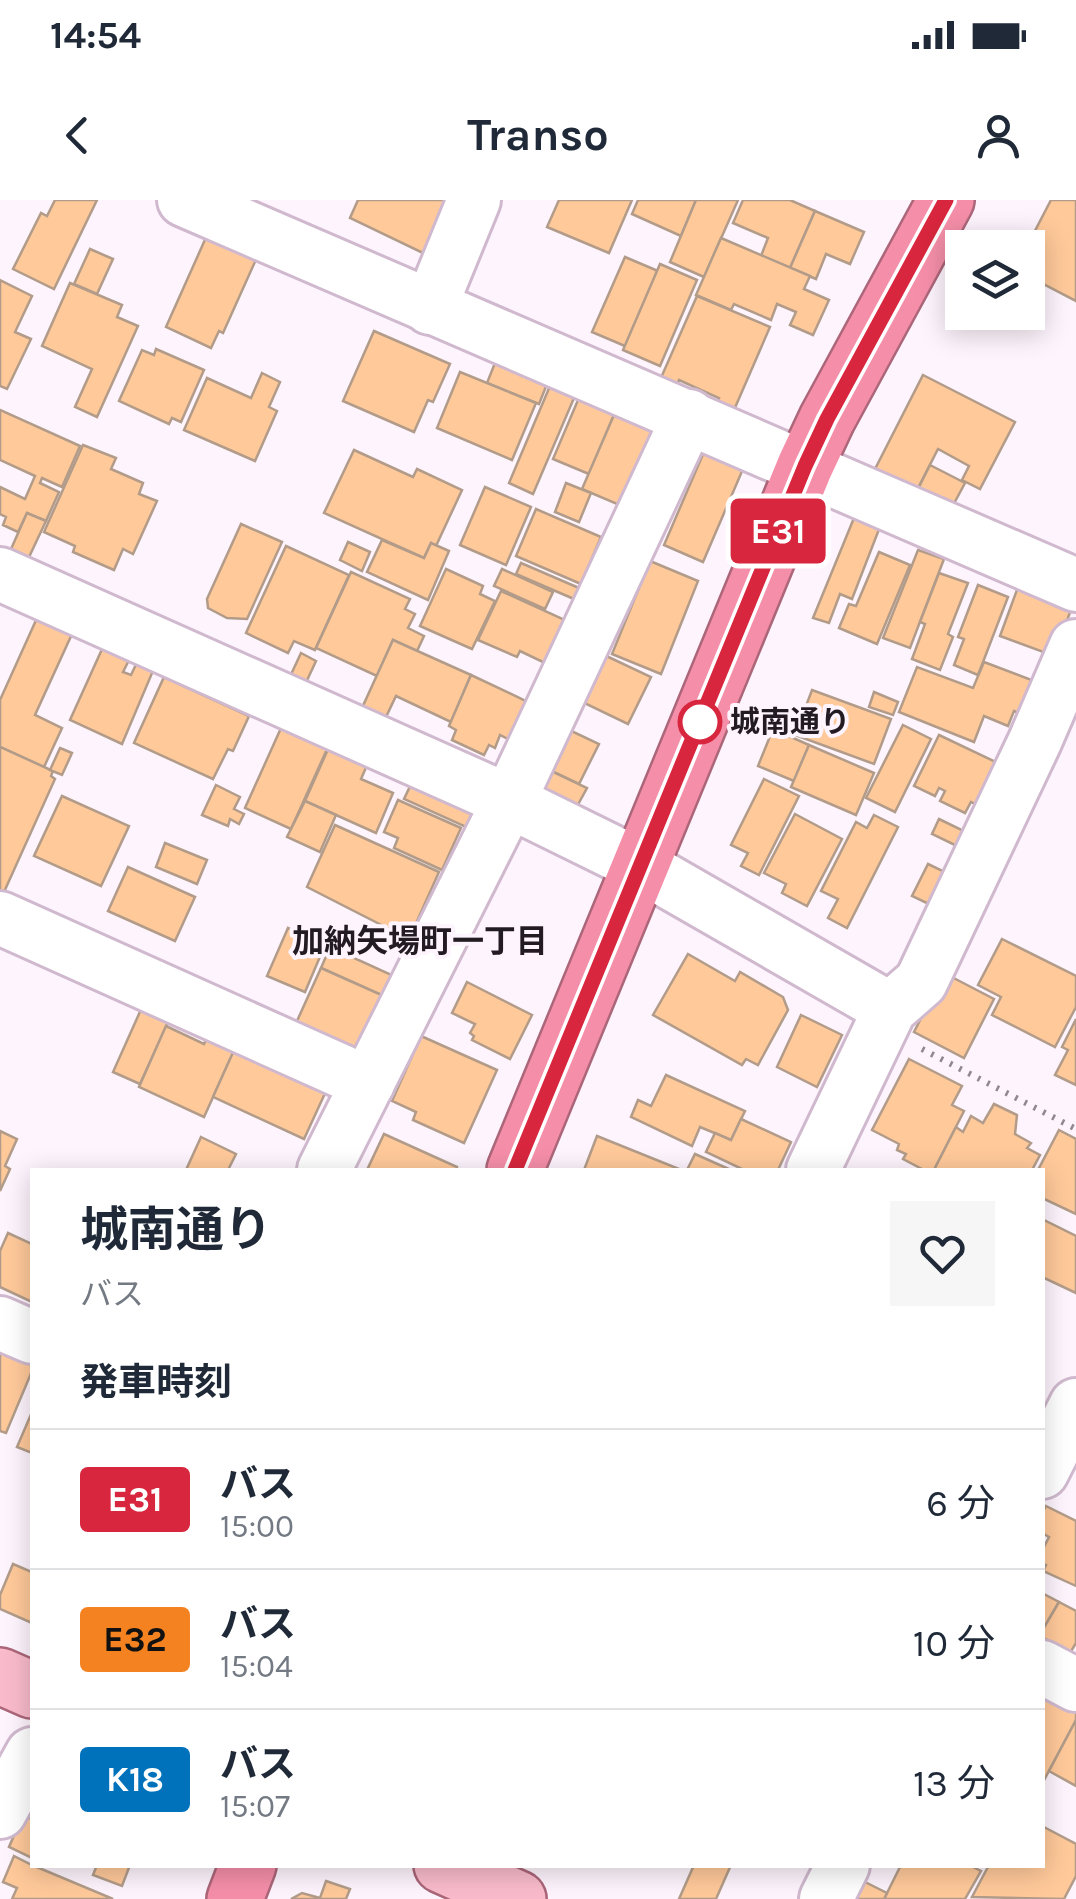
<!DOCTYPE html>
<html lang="ja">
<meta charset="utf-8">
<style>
:root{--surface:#fff;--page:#f6f6f7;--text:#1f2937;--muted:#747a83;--line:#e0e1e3}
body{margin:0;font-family:Karla,"Noto Sans JP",sans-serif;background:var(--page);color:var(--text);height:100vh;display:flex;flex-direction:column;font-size:38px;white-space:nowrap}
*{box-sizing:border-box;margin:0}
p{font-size:32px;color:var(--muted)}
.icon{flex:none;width:55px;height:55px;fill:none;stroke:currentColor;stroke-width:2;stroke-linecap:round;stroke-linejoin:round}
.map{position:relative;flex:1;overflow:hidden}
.details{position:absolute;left:30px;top:968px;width:1015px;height:700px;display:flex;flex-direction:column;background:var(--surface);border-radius:0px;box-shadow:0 5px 25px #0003}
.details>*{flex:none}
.badge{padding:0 20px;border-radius:8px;font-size:35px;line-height:65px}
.controls{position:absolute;left:945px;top:30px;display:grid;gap:20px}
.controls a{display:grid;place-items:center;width:100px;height:100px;border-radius:0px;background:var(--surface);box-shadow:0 5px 25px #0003;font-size:50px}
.map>.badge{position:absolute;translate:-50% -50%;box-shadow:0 0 0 5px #fff}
h2{padding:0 50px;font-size:38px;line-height:90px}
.round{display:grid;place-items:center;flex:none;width:105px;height:105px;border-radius:0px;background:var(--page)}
.summary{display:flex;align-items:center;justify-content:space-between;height:170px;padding:0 50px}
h1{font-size:48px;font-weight:700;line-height:75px}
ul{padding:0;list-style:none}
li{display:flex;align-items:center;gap:30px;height:140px;padding:0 50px;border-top:2px solid var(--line)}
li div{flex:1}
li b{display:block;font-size:38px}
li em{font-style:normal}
li .badge{min-width:110px;font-weight:700;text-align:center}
.status{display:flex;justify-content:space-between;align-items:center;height:70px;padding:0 50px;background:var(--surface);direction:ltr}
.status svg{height:28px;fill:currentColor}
header{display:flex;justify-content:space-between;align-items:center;height:130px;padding:0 50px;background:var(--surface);font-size:45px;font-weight:700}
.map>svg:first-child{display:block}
.building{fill:#ffc99a;stroke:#b29c89;stroke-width:2.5}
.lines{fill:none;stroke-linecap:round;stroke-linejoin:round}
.minor-casing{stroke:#d0b9ce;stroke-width:58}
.major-casing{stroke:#ac667a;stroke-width:60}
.highway-casing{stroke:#ac667a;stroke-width:60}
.path{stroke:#90878f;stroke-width:6;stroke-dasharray:2.5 8;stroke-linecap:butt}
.minor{stroke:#fff;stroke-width:52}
.major{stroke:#f9bbcb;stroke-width:55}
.highway{stroke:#f58ea9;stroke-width:55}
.line-casing{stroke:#fff;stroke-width:22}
.line{stroke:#d7263d;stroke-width:15}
.stop-dot{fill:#fff;stroke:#d7263d;stroke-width:5}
.labels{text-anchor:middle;stroke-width:8;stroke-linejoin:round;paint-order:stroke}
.stop-label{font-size:30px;font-weight:bold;fill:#231b22;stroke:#fef4fd;text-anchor:start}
.neighbourhood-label{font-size:32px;font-weight:bold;fill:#231b22;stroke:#fef4fd}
</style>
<div class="status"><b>14:54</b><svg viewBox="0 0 49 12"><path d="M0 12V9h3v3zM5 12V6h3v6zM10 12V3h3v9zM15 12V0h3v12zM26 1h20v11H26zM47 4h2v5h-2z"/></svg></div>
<header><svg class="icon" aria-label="back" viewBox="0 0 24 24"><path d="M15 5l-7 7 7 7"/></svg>Transo<svg class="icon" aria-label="person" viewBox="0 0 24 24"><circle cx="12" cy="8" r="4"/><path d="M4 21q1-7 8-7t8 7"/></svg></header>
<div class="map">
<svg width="1076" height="1699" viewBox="0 0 1076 1699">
<rect width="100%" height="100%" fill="#fef4fd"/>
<g class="building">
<polygon points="55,0 97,0 54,89 13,69 41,13 47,16"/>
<polygon points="358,0 460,0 439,17 423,53 350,18"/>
<polygon points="559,0 632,0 609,53 547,27"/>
<polygon points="638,0 696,0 681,36 632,14"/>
<polygon points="696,0 738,0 704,77 670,62"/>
<polygon points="743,0 790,0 815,11 790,68 761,56 768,38 733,23"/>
<polygon points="1051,0 1076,0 1076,101 1028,76 1026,48"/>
<polygon points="815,11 864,32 850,64 826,54 816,79 790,68"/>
<polygon points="208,33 258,55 223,133 219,131 211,148 166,127"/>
<polygon points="721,38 810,76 804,89 829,100 813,135 790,125 796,112 777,104 771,120 734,104 731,110 696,95"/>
<polygon points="90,49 113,59 97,94 74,84"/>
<polygon points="625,57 658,71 625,146 592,132"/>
<polygon points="660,64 697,80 660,166 623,150"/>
<polygon points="0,80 32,96 15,132 31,139 7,189 0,186"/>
<polygon points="70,83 122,105 117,117 138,126 97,217 75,207 92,169 42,146"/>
<polygon points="697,96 770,127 734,210 717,202 719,198 679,180 676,187 660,180"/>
<polygon points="374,131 450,164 433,202 428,200 414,232 343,201"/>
<polygon points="156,149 204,170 181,222 172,218 169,224 119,201 142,150 154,155"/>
<polygon points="499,153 551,174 539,204 487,183"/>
<polygon points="460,172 536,203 512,260 437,228"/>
<polygon points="262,173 280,182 269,207 277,211 255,261 184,230 207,178 251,198"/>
<polygon points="923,175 1015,222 980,289 962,280 969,266 938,249 915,294 873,273"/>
<polygon points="550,186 577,191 533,294 509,283"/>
<polygon points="584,186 620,201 589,274 553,259"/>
<polygon points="620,201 661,229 624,307 582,289"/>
<polygon points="0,210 80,246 62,287 42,278 40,283 59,292 46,321 27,313 18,332 3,325 6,317 0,314 0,287 25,299 35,276 0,260"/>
<polygon points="710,238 749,255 703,362 664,345"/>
<polygon points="83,245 116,258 111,269 143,283 139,294 157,301 133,354 123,349 114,370 73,352 75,346 44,332"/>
<polygon points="354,250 413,277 417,269 462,290 436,346 431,343 424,358 324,313"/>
<polygon points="930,265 965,283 951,309 917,291"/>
<polygon points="566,283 591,293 579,322 555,312"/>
<polygon points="485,287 531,307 506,365 460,345"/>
<polygon points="536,309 601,337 581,384 516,356"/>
<polygon points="866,312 883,319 852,399 840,394 829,423 813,418 854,318"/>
<polygon points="27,313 46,321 29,357 11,349"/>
<polygon points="241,324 282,342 247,419 227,418 208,408 207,399"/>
<polygon points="382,340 424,358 431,343 449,351 428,400 367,372"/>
<polygon points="348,342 370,352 362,371 340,360"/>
<polygon points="286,346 349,375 315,450 294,441 288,453 246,433"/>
<polygon points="918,350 944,359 910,448 883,438"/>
<polygon points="879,352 910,365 877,444 839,428 849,404 856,406"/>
<polygon points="650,361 698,381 661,474 612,454"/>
<polygon points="521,363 579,388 574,399 516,374"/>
<polygon points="446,369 483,386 480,394 495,401 472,449 420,426"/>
<polygon points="502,369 553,392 545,409 494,386"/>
<polygon points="351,372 410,399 405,409 415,414 408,428 424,436 417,451 393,440 377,476 316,448"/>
<polygon points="939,373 968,383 948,434 953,437 940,470 912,459 925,424 920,422"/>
<polygon points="978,385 1008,397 978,475 954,465 964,439 958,437"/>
<polygon points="1018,387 1072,407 1054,456 1000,436"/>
<polygon points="501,391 565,420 545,463 520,451 517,457 478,440"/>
<polygon points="42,407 77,423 35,515 62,528 44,567 0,547 0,500"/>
<polygon points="393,440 471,475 451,522 396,496 385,519 362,508"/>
<polygon points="103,447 129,460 123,472 131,475 142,452 158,459 122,544 70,520"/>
<polygon points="301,453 316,461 303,489 287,483"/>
<polygon points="600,453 651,477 628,524 578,500"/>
<polygon points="984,462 1034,481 1021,514 1014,511 1008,526 984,516 974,542 899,512 917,467 973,488"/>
<polygon points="471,475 526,501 508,539 500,535 495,548 489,545 484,555 452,540 456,530 449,526"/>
<polygon points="164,477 249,516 233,551 228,549 213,579 134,543"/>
<polygon points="812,490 891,519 874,564 795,535"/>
<polygon points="874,492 898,502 893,515 869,507"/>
<polygon points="779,506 803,514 797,531 774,523"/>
<polygon points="286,517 328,547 291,629 245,608"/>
<polygon points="903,525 931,539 895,612 866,598"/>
<polygon points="565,528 599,544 579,584 545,568"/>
<polygon points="773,529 809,545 794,581 758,566"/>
<polygon points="939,535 1002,565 981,607 971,602 965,613 940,601 945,591 939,588 935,596 914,586"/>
<polygon points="333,538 371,556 361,579 393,593 376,633 305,601"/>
<polygon points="809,545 874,573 856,615 791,587"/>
<polygon points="0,547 53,571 51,576 55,579 4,692 0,690"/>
<polygon points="60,548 72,553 62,575 50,570"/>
<polygon points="545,568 587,588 575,610 544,597 539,582"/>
<polygon points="415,576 476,609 466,627 404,599"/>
<polygon points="764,579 799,596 759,675 741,666 748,653 731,645"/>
<polygon points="216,585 240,597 234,609 244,614 239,624 230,619 228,626 202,615"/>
<polygon points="62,596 129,626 101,686 34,656"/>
<polygon points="398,600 461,628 442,670 394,648 398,638 384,632"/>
<polygon points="305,601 336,615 320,652 287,637"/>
<polygon points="795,614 842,639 807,706 782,693 786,684 764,673"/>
<polygon points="874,615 898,627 847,728 828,718 838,699 821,691 856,622 867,628"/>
<polygon points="939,619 968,633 961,648 932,634"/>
<polygon points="335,625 439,672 409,739 307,687"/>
<polygon points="165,643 207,660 197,684 156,667"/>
<polygon points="928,664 949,674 933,706 912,696"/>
<polygon points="128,667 195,697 175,741 108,711"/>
<polygon points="288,728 325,745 305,792 267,776"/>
<polygon points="1002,739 1076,776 1076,807 1055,847 992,815 1001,797 978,785"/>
<polygon points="330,747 396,777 386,797 321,768"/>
<polygon points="688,754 735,781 740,772 783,797 788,810 758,865 746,859 742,865 653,815"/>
<polygon points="321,768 386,797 359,851 292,832"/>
<polygon points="944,773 994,799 964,858 914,832"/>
<polygon points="467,782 532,815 510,859 472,840 474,836 470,833 475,824 452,813"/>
<polygon points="143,805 170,818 140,884 113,872"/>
<polygon points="801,815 842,835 817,887 777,867"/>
<polygon points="1076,819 1076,885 1055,875 1068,850 1062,847"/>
<polygon points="166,826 204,844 211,830 238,842 204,917 139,887"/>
<polygon points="421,836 497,870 464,943 413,920 416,912 392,901"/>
<polygon points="235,848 327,889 304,939 213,897"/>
<polygon points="909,859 962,886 952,905 964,911 934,970 924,970 903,959 906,954 897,950 899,944 872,930"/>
<polygon points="666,875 745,911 731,940 700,927 692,946 631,917 638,900 651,906"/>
<polygon points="994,904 1017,915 1015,934 1031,943 1027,948 1040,955 1032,970 934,970 956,927 963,932 971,916 983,923"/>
<polygon points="741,919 791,942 778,970 744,970 706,952 715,933 731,940"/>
<polygon points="1059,930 1076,939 1076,1014 1042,998 1042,970 1038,970"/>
<polygon points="0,931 17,939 5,966 10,969 0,991"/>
<polygon points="384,934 457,967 456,970 367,970"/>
<polygon points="597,936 679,969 678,970 584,970"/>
<polygon points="201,937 236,954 228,970 186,970"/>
<polygon points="695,954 731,970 687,970"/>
<polygon points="1042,1019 1076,1036 1076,1093 1042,1077"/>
<polygon points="8,1033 32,1044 32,1102 0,1087 0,1051"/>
<polygon points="0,1144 32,1158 32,1171 6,1233 0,1231"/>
<polygon points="32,1212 32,1253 17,1247"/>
<polygon points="1046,1306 1076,1321 1076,1386 1043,1371 1046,1365 1042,1363 1042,1351 1049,1337 1042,1333 1042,1313"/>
<polygon points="13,1364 32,1372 32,1423 0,1409 0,1395"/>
<polygon points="1042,1393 1059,1402 1042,1431"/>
<polygon points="1059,1402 1076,1411 1076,1443 1070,1453 1042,1437 1042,1431"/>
<polygon points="1048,1490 1076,1509 1076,1520 1042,1584 1042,1500"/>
<polygon points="1076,1520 1076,1586 1049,1571"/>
<polygon points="23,1615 32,1619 32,1658 9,1647"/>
<polygon points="1042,1626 1076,1644 1076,1676 1064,1699 972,1697 989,1665 1042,1665"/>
<polygon points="14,1656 32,1665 113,1699 12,1699 17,1688 3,1682"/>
<polygon points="97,1665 130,1665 122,1686 93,1675"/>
<polygon points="694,1665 731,1665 716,1699 679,1699"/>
<polygon points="901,1665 969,1665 981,1671 965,1699 884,1699"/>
<polygon points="857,1678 887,1693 884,1699 846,1699"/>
<polygon points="326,1681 350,1689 346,1699 291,1699 302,1693 320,1698"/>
</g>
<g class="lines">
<defs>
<g id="minor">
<polyline points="184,0 1076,385"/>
<polyline points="430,108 474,0"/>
<polyline points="0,374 509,601 641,666 890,809"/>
<polyline points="0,718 368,883"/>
<polyline points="324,970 509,601 689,216"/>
<polyline points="813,970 890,809 921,782 1035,541 1076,446"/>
<polyline points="0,1123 32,1137"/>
<polyline points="1042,1272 1076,1205"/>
<polyline points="1042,1467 1076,1485"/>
<polyline points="0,1612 32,1554"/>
<polyline points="826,1699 843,1665"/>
</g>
<g id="major">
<polyline points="0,1476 32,1490"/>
<polyline points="442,1665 518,1699"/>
</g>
<g id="highway">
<polyline points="515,970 805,266 827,219 946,0"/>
<polyline points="235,1699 248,1665"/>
</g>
</defs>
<use href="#minor" class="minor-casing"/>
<use href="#major" class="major-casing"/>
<use href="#highway" class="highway-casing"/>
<polyline class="path" points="922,849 1076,929"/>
<use href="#minor" class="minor"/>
<use href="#major" class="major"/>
<use href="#highway" class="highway"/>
</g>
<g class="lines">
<defs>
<polyline id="line" points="515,970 805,266 827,219 946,0"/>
</defs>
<use href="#line" class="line-casing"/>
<use href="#line" class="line"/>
</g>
<circle class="stop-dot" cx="700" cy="522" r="20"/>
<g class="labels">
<g class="stop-label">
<text x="730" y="532">城南通り</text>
</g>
<g class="neighbourhood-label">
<text x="420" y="752">加納矢場町一丁目</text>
</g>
</g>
</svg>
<div class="controls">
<a><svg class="icon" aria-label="layers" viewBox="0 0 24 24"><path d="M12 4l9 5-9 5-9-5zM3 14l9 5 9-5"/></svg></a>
</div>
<b class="badge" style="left:778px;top:331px;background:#d7263d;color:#fff">E31</b>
<section class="details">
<div class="summary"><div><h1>城南通り</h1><p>バス</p></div><a class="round"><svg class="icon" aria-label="heart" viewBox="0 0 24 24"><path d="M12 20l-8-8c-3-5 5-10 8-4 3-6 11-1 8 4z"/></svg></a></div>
<h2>発車時刻</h2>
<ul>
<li><span class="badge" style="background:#d7263d;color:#fff">E31</span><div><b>バス</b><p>15:00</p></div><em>6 分</em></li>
<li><span class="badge" style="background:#f58220;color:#111">E32</span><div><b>バス</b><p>15:04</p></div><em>10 分</em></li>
<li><span class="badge" style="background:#0072bc;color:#fff">K18</span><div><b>バス</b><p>15:07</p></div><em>13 分</em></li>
</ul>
</section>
</div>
